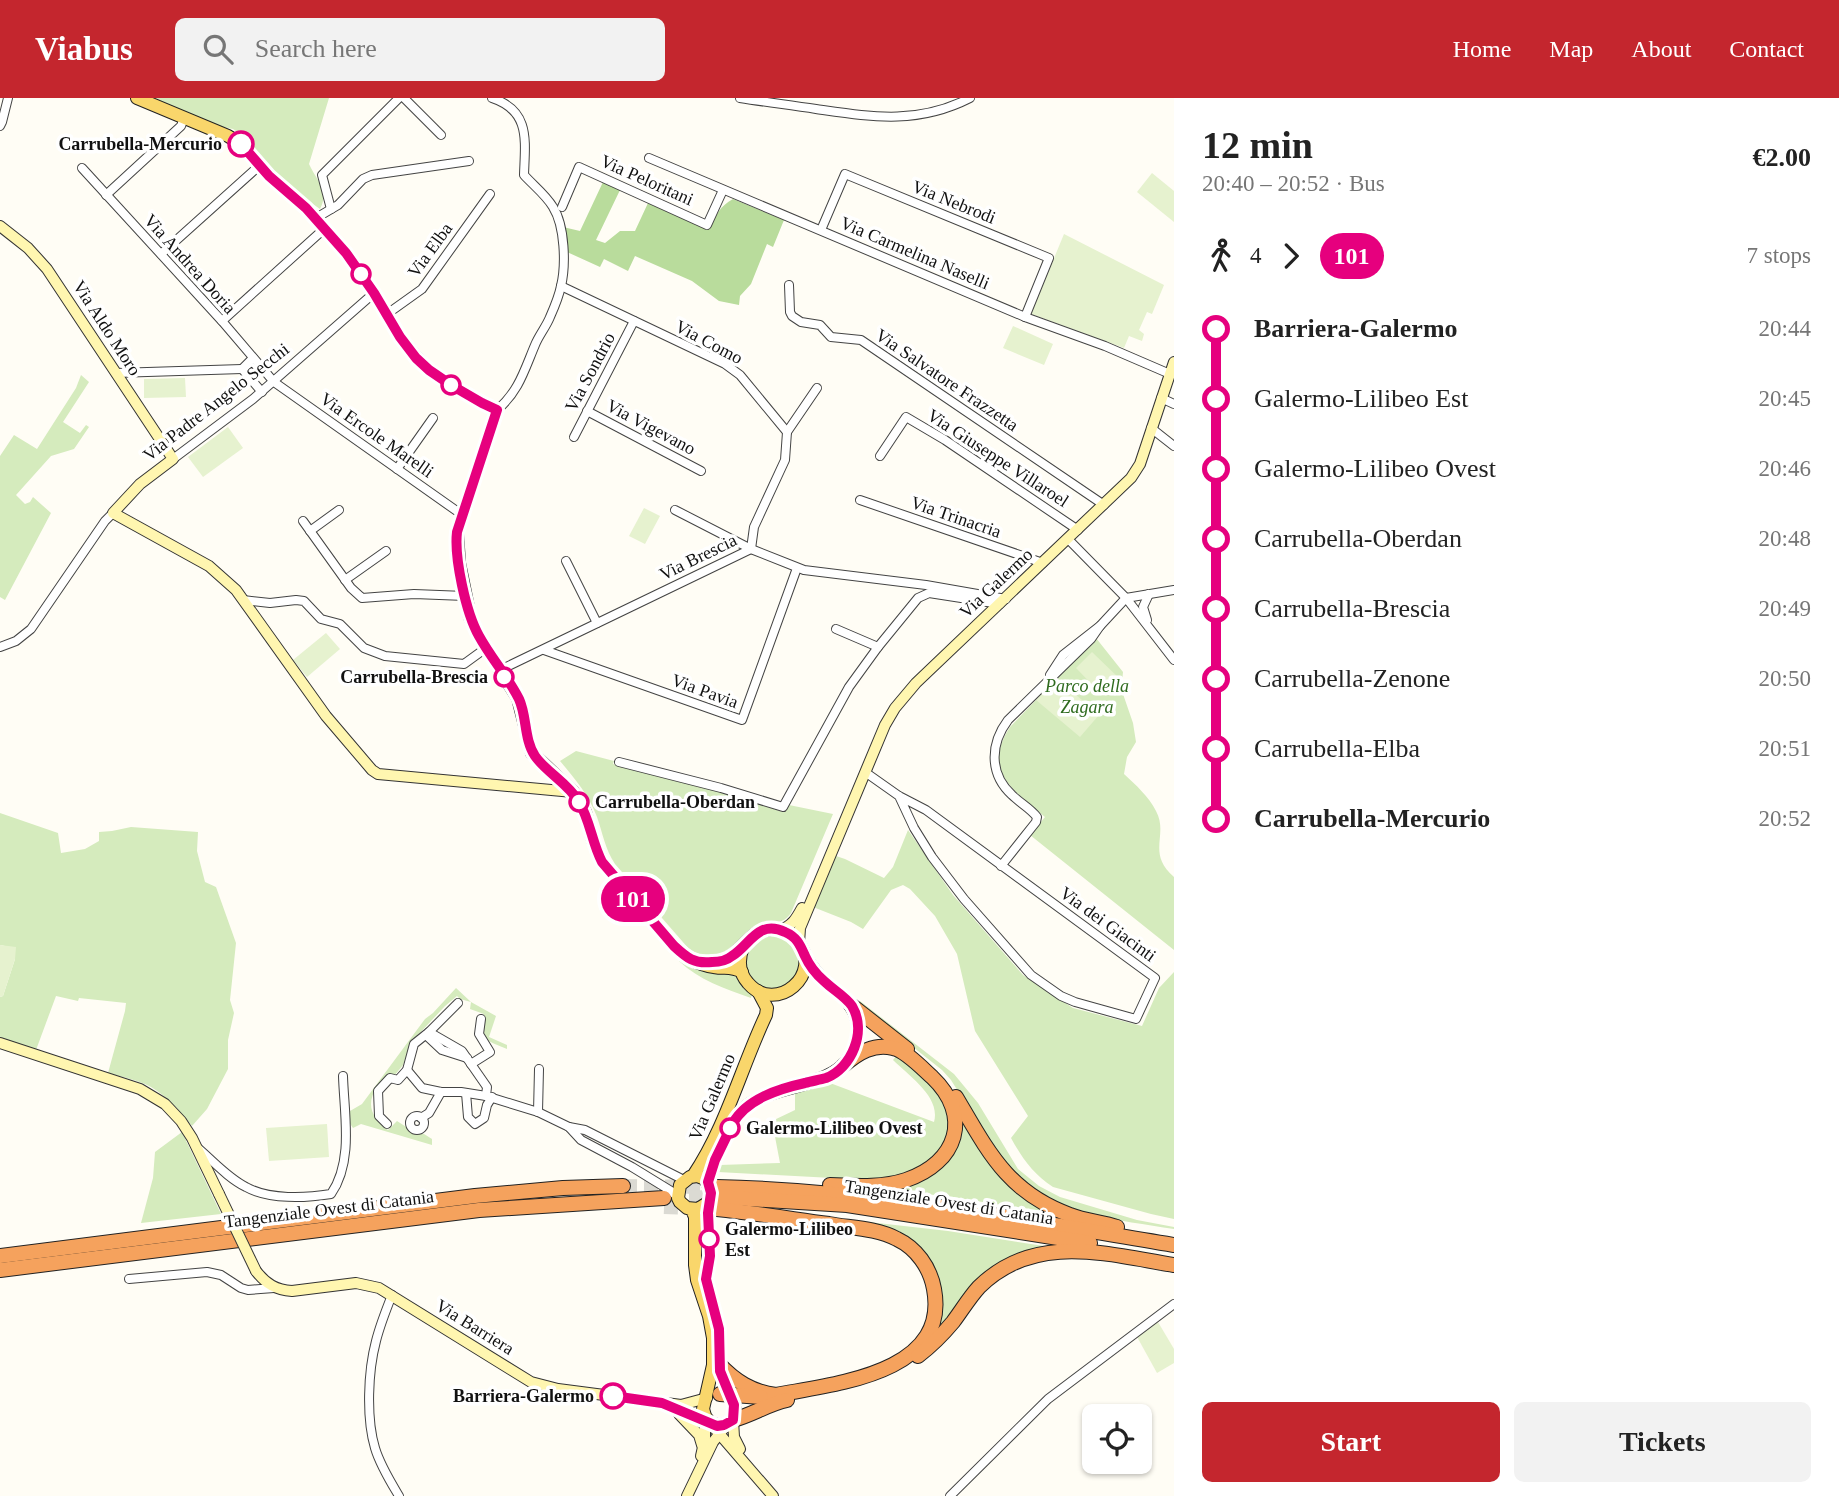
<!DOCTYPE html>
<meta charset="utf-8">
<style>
:root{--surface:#fff;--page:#f2f2f2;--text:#222;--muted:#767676;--accent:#c4262e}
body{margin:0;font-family:Georgia,serif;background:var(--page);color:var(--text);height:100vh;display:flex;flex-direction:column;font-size:26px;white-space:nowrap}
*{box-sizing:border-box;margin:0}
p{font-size:23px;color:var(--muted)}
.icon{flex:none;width:38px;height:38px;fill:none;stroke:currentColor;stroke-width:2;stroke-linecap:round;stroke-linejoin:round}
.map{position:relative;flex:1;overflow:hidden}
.drawer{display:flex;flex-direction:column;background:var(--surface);width:665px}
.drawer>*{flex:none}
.badge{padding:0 14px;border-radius:23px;font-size:24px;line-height:46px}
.fabs{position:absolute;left:1082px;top:1306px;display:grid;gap:14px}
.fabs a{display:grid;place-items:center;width:70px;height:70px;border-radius:10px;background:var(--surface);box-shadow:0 2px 5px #0004;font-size:35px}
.map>.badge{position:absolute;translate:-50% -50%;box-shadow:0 0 0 4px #fff}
.legs{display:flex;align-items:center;gap:10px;height:77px;padding:0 28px;font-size:23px}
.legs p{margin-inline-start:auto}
.overview{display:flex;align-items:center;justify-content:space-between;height:119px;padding:0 28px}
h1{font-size:38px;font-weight:800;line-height:52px}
.primary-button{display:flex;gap:14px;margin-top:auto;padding:14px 28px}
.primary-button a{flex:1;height:80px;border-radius:10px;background:var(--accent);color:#fff;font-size:28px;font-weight:800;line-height:80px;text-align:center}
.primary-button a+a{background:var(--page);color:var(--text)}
ul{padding:0 28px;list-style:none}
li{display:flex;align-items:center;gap:24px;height:70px;font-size:26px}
li i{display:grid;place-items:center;width:10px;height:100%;margin:0 9px;background:currentColor}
li i::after{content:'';width:18px;height:18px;margin:-9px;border:5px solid;border-radius:50%;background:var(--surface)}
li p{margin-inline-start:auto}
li:first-child i{background:linear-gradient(#0000 50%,currentColor 0)}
li:last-child i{background:linear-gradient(currentColor 50%,#0000 0)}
header{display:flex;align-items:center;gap:42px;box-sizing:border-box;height:98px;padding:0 35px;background:var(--accent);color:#fff}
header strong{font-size:33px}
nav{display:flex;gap:38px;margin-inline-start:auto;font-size:24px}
.search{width:490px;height:63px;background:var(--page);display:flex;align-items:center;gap:18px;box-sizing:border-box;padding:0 24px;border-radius:10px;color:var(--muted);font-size:26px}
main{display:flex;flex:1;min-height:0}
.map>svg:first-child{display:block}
.green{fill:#d5ebbd}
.forest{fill:#b9dc9c}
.pitch{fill:#e6f2cf}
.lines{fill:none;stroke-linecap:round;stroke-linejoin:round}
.highway-tunnel{stroke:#dbdad3;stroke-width:14;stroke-dasharray:14 7;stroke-linecap:butt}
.street-casing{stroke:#444;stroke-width:10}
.secondary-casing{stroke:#333;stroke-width:12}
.primary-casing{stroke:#222;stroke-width:14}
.highway-casing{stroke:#222;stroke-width:16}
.street{stroke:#fff;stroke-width:8}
.secondary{stroke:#fff6b0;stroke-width:10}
.primary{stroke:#f9d66b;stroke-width:12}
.highway{stroke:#f5a25d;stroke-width:14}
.secondary-bridge-casing{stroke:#333;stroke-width:12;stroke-linecap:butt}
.secondary-bridge{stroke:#fff6b0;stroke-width:10}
.line-1-casing{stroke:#fff;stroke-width:16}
.line-1{stroke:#e6007e;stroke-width:10}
.stop-1-dot{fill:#fff;stroke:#e6007e;stroke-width:3.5}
.labels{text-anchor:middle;stroke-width:7;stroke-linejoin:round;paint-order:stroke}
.stop-label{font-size:18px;font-weight:bold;fill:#111;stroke:#fff;text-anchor:end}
.street-label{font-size:18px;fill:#111;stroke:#fff}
.park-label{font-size:18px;font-style:italic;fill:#2f6b1f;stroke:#fff}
</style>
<header>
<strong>Viabus</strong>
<div class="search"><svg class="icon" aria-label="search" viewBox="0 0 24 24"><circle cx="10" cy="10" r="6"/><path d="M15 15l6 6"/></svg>Search here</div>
<nav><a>Home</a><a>Map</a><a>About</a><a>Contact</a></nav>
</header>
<main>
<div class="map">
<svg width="1174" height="1398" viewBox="0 0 1174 1398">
<rect width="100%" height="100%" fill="#fffdf5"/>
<g class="green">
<path d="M150,0H329L309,66C316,82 330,92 320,111L276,80L239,35L233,31L213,27L178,12L175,9L167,8Z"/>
<polygon points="81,277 89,284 63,324 80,335 86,327 89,329 74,351 51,358 16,397 25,406 30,404 33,399 51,415 5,502 0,499 0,358 14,337 37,351 76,290"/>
<path d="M1096,540L1123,574L1121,595L1123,596L1133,625L1136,644L1127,659L1124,676C1136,687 1149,699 1156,713C1169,737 1146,755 1174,779V852L1030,737L1045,719C1014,693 981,673 1010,629Z"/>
<path d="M576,653L614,663L613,666L706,689L783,714L789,707L833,716L791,815C782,828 774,822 763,829C738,844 721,871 689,851L615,766C605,751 603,736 597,719C589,697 575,681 560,663Z"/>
<path d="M0,715L58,735L61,755L85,751L99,743V734L112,733L131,729L198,734L197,753L205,784L216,789L236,845L230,902L234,915L228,942V971L207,1011L192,1028C180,1013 168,999 151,989C138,982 122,979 108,975L125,913L126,905L79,900L78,903L56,898L36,952L0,940V899L3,898L15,861V850L0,847Z"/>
<path d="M908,732L953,797L1023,877L1073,910L1142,928L1159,890L1174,874V1121L1151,1116L1053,1089C1033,1076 1022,1060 1011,1040L1028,1018L975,933L957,856L935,818L910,791L903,787L891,792L863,831L851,824L813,809L833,757L845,761L884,780L893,769Z"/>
<polygon points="770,836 783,838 800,854 799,876 778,893 756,888 747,878 745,855 753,844"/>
<path d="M680,862C697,874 716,874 736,875L743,888L752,896L751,900C725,891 699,882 679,863Z"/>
<path d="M456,890L471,904L496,918L489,939L507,947V951C483,941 483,943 484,916L470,911L471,904L460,901L457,898L445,908L417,938L412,941L403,967L394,978L390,977C376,985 364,1005 376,1020C379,1025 384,1029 388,1032L397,1023L414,1034L424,1036L432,1041V1047L361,1026L353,1030L347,1021L350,1013L362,1006L425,921L433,915Z"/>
<path d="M860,903L954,976L978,1005L1018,1071L1039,1088L1060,1099L1137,1122L1174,1129V1131C1114,1121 1048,1117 1007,1068C985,1042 969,1010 951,982L942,972L860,907Z"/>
<path d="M897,957L934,986L950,1016L947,1041L936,1058L912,1074L881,1081H851L718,1074L720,1067L780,1065L772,1023L795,1012V994L830,985L934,1024C941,999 909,978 893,962Z"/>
<polygon points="961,1021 982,1056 1001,1079 1047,1114 957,1100 896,1092 921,1083"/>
<polygon points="182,1034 221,1116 141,1125 153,1080 155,1054"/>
<polygon points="816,1118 948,1133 1044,1148 1031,1152 933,1238 938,1223 917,1148"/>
</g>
<path class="forest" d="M603,84L620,92L596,142L605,145L620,133H635L648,105L706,131L710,130C716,117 720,108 733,101L784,122L773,149L767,146L751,186L740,198L739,207L719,203L692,183L635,158L628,173L604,161L600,169L567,154L563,129L580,133Z"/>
<g class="pitch">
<polygon points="1152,75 1174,93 1174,124 1137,94"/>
<polygon points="1064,136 1164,187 1152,216 1147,214 1139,232 1144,236 1142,243 1129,238 1124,250 1031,216"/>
<polygon points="1013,228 1053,246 1044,267 1003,250"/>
<polygon points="185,280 186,299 144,300 144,281"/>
<polygon points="228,329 243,350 203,379 188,359"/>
<polygon points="644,410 660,418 645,446 629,438"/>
<polygon points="326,535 340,551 307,579 293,562"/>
<polygon points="1092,554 1120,581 1103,598 1076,570"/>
<polygon points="1057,580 1099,617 1080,639 1036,602"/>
<polygon points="0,847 16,849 15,861 3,898 0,899"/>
<polygon points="327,1026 329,1059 269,1063 266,1030"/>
<polygon points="1158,1224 1174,1251 1174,1265 1157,1275 1136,1237"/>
</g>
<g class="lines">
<g class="highway-tunnel">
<polyline points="623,1088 717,1089"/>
<polyline points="668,1100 717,1099"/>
<polyline points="664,1109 694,1110"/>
</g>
<defs>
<g id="street">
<polyline points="404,0 441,37"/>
<path d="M492,0C531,13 525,43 524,77C533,87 546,97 553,109C565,128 566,167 561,188C559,198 554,210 550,219C546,229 539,237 535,247C524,273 519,293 497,312"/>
<path d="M740,0C765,4 790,7 816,11C872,19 917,27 970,0"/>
<polyline points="0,28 2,24 8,0"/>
<polyline points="649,60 1025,219 1105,248 1170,276"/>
<polyline points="82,70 222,223 274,284 461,416"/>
<polyline points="106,97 181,28 184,20"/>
<polyline points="562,109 579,69 707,127 723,92"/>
<polyline points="331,111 322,77 399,0"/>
<polyline points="316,120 338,107 363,81 372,77 469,63"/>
<polyline points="821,132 845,76 1049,160 1025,219"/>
<polyline points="161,156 259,68"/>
<polyline points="789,187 790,214 792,218 801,224 820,227 831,239 861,242 1104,407"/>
<polyline points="561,188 725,266 740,277 787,334 785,362 754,429 751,451"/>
<polyline points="387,216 422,191 490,96"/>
<polyline points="222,223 324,131"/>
<polyline points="253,260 242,271 262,294"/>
<polyline points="116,275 242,271"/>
<polyline points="1161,300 1174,306"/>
<polyline points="587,313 701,373"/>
<polyline points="1151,330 1174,348"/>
<polyline points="787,334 817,290"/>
<polyline points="574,339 634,223"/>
<polyline points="880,358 906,319 945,342 1078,432"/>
<polyline points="173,361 253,301 374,195"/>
<polyline points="397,371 433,320"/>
<polyline points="860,402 1043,465"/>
<polyline points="675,412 751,451 804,472 926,487 1006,501"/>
<polyline points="303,423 351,490 362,500 414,496 465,498"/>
<polyline points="310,433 339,412"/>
<polyline points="1068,441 1126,500 1174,562"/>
<polyline points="566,463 597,525"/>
<polyline points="345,482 386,453"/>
<polyline points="243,502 270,505 296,502 304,503 321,521 340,526 364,550 385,558 464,566 486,550"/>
<polyline points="1147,522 1143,509 1149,496"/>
<polyline points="836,531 878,549"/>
<polyline points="0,549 16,543 31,531 105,423 113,415"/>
<polyline points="544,552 742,622 797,470"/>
<polyline points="500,572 751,451"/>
<polyline points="1050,577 1063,557 1100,528 1126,500 1174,492"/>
<polyline points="619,664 721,690 783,709 849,589 878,549 918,500 929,495 1000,506"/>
<polyline points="865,674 899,698 926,712 1155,880 1136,921 1075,904 1061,898 1031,877 964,801 932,759 914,730 899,698"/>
<path d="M1001,768L1036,724L1037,719C1030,710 1020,705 1012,697C989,676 990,646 1008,622L1091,541L1100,528"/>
<polyline points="429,934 458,905"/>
<polyline points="426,937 442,952 467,960"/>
<polyline points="471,966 490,954 479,936 481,921"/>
<polyline points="407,972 422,990 441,994 461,994 486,998 538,1014 569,1029 581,1042 632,1069 671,1093 678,1100"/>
<polyline points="466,995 468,1019 475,1026 484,1020 487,1007 492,999"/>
<polyline points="538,1014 539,971"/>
<circle cx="417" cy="1025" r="7"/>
<polyline points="421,1020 429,1015 441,994"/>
<polyline points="387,1026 379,1018 378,993 390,980 398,982 407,972 414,946 429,934 462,953 487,989 486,998"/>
<polyline points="569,1029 585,1032 684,1082"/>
<path d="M199,1051C214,1064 228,1080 246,1089C269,1102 306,1100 331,1096C354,1063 344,1015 343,978"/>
<polyline points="129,1181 207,1174 221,1177 241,1190 248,1192 274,1190"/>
<path d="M392,1197C386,1212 380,1227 376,1243C368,1273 366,1320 375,1350C380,1367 390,1383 399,1398"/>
<polyline points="950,1398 1048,1301 1174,1206"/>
</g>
<g id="secondary">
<polyline points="0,128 28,150 47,171 173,361 140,386 113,415 209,468 236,492 326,618 372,672 378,676 389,677 573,694"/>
<path d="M780,832C792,828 796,821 802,810"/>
<polyline points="799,845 800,830 885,627 895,610 916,585 1131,380 1140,366 1174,264"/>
<polyline points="0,945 140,991 165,1006 181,1023 192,1040 219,1096"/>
<path d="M256,1173C266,1186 276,1192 292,1193L356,1185L379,1190L531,1284L558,1291L681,1307L707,1300"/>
<polyline points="671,1310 710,1325 773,1398"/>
<polyline points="679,1316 699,1337 702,1347"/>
<polyline points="733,1322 734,1339 740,1351"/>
<polyline points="701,1358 705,1340 705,1318"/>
<polyline points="687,1398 713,1344 724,1330"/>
</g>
<g id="primary">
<path d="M137,0L228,38L241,46L269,78L306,110L346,155L374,195L400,239L416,259L429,272L451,287L482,305L497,312L457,434L459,465L470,519L479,538L518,600L532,655L573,694L585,714L593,742L602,764L674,848C685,859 699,867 714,869C725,871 732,868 742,874"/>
<path d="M715,864C743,861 746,830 773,831C783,831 791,836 797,843C825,875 776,918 748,885C739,875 738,862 743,849"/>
<path d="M693,1078C726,1029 741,970 766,917L767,910L758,893"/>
<path d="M707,1084C714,1062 728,1023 747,1008C781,981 846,994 857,941C859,931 858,919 852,910C847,899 834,892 825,884C817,877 811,868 805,859"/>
<polyline points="692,1112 695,1119 695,1167 697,1182 709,1218 713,1240 713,1267 703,1311 705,1318 710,1325 721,1328 733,1322 735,1307 720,1273 719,1231 706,1181 710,1158 708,1115 711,1092 705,1081 697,1078 690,1079 680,1087 678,1100 680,1104 687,1110 698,1111 709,1104"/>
</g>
<g id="highway">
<polyline points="851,907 907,951"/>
<path d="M956,999C988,1053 1007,1094 1070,1117C1085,1123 1102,1124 1117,1129"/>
<path d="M830,1087C855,1088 882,1090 906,1082C957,1065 973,1018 932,979C922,970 905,952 893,950C874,945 858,955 844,967"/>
<path d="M717,1089C871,1092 1022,1122 1174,1147"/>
<polyline points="717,1099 847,1107 1090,1145"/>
<path d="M717,1111C754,1115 792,1121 829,1126C851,1130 876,1130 897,1141C916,1150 930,1169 934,1191C950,1276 833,1286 776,1297C752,1294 735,1283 719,1266"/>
<polyline points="0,1158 475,1098 563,1090 623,1088"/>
<polyline points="0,1172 479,1112 664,1100"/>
<path d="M918,1258C931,1248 943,1236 953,1224C962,1212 969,1200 979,1189C1035,1134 1106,1156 1174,1167"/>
<polyline points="720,1296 761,1299"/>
<path d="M733,1322C752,1317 768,1306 787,1302"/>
</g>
</defs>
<use href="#street" class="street-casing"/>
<use href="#secondary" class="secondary-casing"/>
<use href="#primary" class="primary-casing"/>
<use href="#highway" class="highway-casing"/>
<use href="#street" class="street"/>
<use href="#secondary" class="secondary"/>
<use href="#primary" class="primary"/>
<use href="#highway" class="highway"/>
<defs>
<polyline id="secondary-bridge" points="219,1096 256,1173"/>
</defs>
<use href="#secondary-bridge" class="secondary-bridge-casing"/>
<use href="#secondary-bridge" class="secondary-bridge"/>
</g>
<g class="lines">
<defs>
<path id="line-1" d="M241,46L269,78L306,110L346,155L374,195L400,239L416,260L429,272L451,287L482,305L497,312L457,434C454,460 466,515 479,538C491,560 508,579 519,601C527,618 524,642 535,658C547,675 568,685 579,704C590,722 592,745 602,764L674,848C687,860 694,866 712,864C719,864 726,863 732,858C750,847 758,821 785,834C797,839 800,847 805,858C809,867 817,877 824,883C832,891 845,898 852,908C867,933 852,970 826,980C819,982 812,983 805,985C778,991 747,1001 733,1025L715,1062L708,1084L711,1095L708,1115L710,1158L706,1181L719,1231L720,1273L734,1307L733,1322L724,1327L717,1328L662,1305L613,1298"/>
</defs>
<use href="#line-1" class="line-1-casing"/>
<use href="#line-1" class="line-1"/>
</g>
<g class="stop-1-dot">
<circle cx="241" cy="46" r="12"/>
<circle cx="361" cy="176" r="9"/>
<circle cx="451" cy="287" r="9"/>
<circle cx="504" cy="579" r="9"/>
<circle cx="579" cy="704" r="9"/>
<circle cx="730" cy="1030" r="9"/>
<circle cx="709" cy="1141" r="9"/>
<circle cx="613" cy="1298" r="12"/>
</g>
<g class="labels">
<g class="stop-label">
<text x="222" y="52">Carrubella-Mercurio</text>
<text x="488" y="585">Carrubella-Brescia</text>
<text x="595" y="710" text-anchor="start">Carrubella-Oberdan</text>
<text x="746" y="1036" text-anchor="start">Galermo-Lilibeo Ovest</text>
<text x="725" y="1137" text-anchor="start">Galermo-Lilibeo<tspan x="725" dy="21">Est</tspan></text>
<text x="594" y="1304">Barriera-Galermo</text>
</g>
<g class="street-label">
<text transform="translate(647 82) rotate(24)" y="6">Via Peloritani</text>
<text transform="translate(954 104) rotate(22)" y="6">Via Nebrodi</text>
<text transform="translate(430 152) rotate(-54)" y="6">Via Elba</text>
<text transform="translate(915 155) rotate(23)" y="6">Via Carmelina Naselli</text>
<text transform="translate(190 166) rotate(48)" y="6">Via Andrea Doria</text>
<text transform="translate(107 230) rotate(57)" y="6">Via Aldo Moro</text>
<text transform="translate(709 244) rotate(28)" y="6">Via Como</text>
<text transform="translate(590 274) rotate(-62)" y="6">Via Sondrio</text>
<text transform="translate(947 282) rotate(34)" y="6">Via Salvatore Frazzetta</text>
<text transform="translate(216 304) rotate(-38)" y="6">Via Padre Angelo Secchi</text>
<text transform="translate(651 329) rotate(28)" y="6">Via Vigevano</text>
<text transform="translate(377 337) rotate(35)" y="6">Via Ercole Marelli</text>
<text transform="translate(998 360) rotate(33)" y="6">Via Giuseppe Villaroel</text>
<text transform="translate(956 419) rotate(19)" y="6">Via Trinacria</text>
<text transform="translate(698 459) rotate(-26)" y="6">Via Brescia</text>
<text transform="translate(996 485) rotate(-43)" y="6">Via Galermo</text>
<text transform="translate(705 593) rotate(20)" y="6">Via Pavia</text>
<text transform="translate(1108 826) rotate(36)" y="6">Via dei Giacinti</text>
<text transform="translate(712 999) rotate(-67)" y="6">Via Galermo</text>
<text transform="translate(949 1104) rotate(9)" y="6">Tangenziale Ovest di Catania</text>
<text transform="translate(329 1111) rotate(-7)" y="6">Tangenziale Ovest di Catania</text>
<text transform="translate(475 1229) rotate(32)" y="6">Via Barriera</text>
</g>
<g class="park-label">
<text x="1087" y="594">Parco della<tspan x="1087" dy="21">Zagara</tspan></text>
</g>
</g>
</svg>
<div class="fabs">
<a><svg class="icon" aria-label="locate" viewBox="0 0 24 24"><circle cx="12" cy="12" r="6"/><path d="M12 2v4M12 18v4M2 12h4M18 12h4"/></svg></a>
</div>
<b class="badge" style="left:633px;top:801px;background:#e6007e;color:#fff">101</b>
</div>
<section class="drawer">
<div class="overview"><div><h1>12 min</h1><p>20:40 – 20:52 · Bus</p></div><b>€2.00</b></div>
<div class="legs"><svg class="icon" aria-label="walk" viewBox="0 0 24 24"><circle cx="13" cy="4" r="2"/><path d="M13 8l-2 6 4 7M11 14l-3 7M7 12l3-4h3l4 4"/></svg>4<svg class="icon" aria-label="forward" viewBox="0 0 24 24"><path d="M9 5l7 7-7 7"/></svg><b class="badge" style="background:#e6007e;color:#fff">101</b><p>7 stops</p></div>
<ul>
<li><i style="color:#e6007e"></i><b>Barriera-Galermo</b><p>20:44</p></li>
<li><i style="color:#e6007e"></i><span>Galermo-Lilibeo Est</span><p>20:45</p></li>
<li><i style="color:#e6007e"></i><span>Galermo-Lilibeo Ovest</span><p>20:46</p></li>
<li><i style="color:#e6007e"></i><span>Carrubella-Oberdan</span><p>20:48</p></li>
<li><i style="color:#e6007e"></i><span>Carrubella-Brescia</span><p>20:49</p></li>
<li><i style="color:#e6007e"></i><span>Carrubella-Zenone</span><p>20:50</p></li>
<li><i style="color:#e6007e"></i><span>Carrubella-Elba</span><p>20:51</p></li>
<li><i style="color:#e6007e"></i><b>Carrubella-Mercurio</b><p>20:52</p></li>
</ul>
<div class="primary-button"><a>Start</a><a>Tickets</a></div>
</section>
</main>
